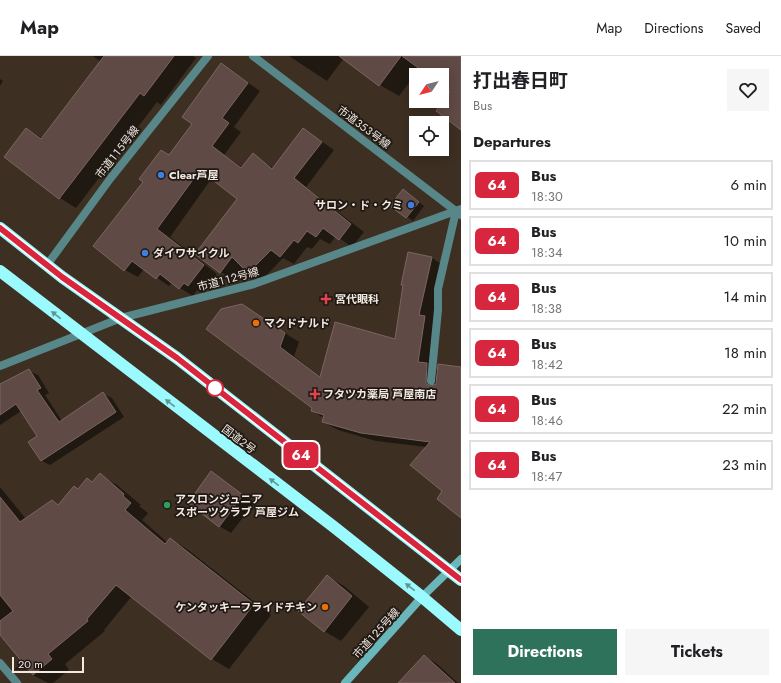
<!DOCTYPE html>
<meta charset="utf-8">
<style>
:root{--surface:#fff;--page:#f6f6f6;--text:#202124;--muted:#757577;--line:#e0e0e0;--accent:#2f725c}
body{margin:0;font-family:Jost,"Noto Sans JP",sans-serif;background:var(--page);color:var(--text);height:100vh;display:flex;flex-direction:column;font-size:15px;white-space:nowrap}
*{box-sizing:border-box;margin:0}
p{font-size:13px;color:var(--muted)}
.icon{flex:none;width:22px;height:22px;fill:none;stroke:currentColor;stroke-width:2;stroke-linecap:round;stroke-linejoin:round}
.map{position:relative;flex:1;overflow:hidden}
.side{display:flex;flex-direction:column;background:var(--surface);width:320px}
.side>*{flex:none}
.badge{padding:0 8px;border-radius:6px;font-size:14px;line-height:26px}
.needle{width:26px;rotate:235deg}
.controls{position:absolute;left:409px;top:12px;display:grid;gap:8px}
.controls a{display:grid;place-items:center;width:40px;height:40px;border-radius:0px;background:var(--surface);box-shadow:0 2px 10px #0003;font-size:20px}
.scale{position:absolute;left:12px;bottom:10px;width:72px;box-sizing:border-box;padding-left:4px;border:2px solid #f2e9e1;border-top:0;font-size:11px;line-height:14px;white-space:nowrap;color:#f2e9e1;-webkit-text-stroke:3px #1f1813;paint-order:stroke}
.map>.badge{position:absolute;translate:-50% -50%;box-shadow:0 0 0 2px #fff}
h2{padding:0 12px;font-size:15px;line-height:36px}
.round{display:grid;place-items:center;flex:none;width:42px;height:42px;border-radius:0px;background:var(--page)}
.head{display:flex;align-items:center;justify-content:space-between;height:68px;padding:0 12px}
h1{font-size:19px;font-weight:700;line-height:30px}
.button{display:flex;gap:8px;margin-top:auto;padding:8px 12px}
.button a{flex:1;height:46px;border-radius:0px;background:var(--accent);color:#fff;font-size:16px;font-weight:700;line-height:46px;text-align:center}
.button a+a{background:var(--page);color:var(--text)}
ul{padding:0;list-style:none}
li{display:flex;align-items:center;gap:12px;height:50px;margin:0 8px 6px;padding:0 4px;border:2px solid var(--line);border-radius:0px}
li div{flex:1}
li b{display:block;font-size:15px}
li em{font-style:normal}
li .badge{min-width:44px;font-weight:700;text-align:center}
header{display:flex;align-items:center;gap:24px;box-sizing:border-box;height:56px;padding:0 20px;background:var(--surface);border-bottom:1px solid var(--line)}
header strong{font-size:19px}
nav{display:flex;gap:22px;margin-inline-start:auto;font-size:14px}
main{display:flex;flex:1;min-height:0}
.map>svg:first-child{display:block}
.shadow{fill:#0007}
.building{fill:#604a46;stroke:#7c6561}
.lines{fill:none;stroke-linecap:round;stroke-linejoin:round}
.street{stroke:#588789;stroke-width:8}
.secondary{stroke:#69b7ba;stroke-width:8}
.highway{stroke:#9afafd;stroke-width:12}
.oneway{fill:#639494}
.line-casing{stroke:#fff;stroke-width:9}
.line{stroke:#d7263d;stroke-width:6}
.shop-dot{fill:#3f7fe0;stroke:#1f1813;stroke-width:1.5}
.health-dot{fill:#e0444e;stroke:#1f1813;stroke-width:1.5}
.food-dot{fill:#e8710a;stroke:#1f1813;stroke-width:1.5}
.stop-dot{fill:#fff;stroke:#d7263d;stroke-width:2}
.leisure-dot{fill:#2e9e5b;stroke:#1f1813;stroke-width:1.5}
.labels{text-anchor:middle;stroke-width:3.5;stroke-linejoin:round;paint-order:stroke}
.street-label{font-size:11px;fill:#f2e9e1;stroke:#1f1813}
.poi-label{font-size:11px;font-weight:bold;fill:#f2e9e1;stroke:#1f1813;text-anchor:start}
</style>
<header>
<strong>Map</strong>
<nav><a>Map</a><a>Directions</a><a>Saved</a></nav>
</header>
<main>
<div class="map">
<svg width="461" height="627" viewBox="0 0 461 627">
<rect width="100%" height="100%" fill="#3d2f22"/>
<g class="shadow">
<polygon points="93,0 193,0 196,2 161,49 157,46 76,152 60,142 5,101 27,73 42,82 101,6"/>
<polygon points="289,0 461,0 461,71 452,35 442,28 442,19 430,19 420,12 399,40 380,29 344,2 327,25"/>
<polygon points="221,8 260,35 234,71 241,76 224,99 243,112 253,99 273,112 304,73 334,94 306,131 364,176 352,191 336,180 330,188 320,183 312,193 307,191 294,208 283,202 262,224 243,211 234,223 220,216 239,143 212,122 170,181 217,218 202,237 197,234 193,240 172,227 169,230 144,213 138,221 125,214 94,190 170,100 194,68"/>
<polygon points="0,23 3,25 0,30"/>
<polygon points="409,138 424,150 413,165 392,149"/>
<polygon points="409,197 432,202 446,211 434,266 433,311 438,315 461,312 461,460 444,435 426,391 376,385 338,374 323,366 324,362 312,355 313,351 241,249 299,286 294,300 321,321 396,284"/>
<polygon points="29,315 38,319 49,337 45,339 62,365 103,338 112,342 124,361 50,409 42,405 30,387 39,380 21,355 0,369 0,329"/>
<polygon points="212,417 254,447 231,477 219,470"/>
<polygon points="100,419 117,429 141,449 139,450 148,457 142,464 167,486 170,483 187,493 271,559 229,613 212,603 132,540 104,574 105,575 65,608 69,614 53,627 48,627 33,619 0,578 0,431 26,463 52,445 59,449 79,434 93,427"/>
<polygon points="327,520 344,530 369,551 341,585 324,575"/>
<polygon points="424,600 436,607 458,627 399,627"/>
</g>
<g class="building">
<polygon points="104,0 174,0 144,40 140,37 59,143 4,101 26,72 41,83"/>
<polygon points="339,0 401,0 379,30"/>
<polygon points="402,0 461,0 461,74 436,55 450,36 442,30 442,19 428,19"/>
<polygon points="221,7 248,27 222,62 229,67 212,90 241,112 253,97 272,113 303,72 322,86 294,122 351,168 339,184 323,172 316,181 307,175 298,187 294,184 280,201 271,194 248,217 232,201 220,217 195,198 237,143 200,114 157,173 204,209 188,230 184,227 179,233 160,218 156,223 132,205 124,215 93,190 143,126 139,123 161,94 169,99 192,68 182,61"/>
<polygon points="403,133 419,146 406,162 390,150"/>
<polygon points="408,196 432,201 419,259 425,260 418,306 427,307 426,328 431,330 436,328 438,308 461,311 461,462 437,443 442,435 410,409 430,386 361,377 322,366 324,359 311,355 312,352 206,273 221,253 242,248 285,277 280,291 320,321 335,266 395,283 403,229 401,229"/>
<polygon points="29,313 41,332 37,334 59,366 103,336 116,356 41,405 28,386 37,380 16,348 0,359 0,328"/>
<polygon points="211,415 243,439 219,471 188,447"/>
<polygon points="100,417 124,438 123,440 131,447 125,454 165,488 170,482 254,548 211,604 116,529 87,563 88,565 48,598 52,603 33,619 0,579 0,565 13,555 0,539 0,441 20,466 52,444 58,449 74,430 78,433 87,422 92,426"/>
<polygon points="327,519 352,540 324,576 298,555"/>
<polygon points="424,599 455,627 398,627"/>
</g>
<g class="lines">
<g class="street">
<polyline points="253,0 461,159"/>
<polyline points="47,209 110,123 208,0"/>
<polyline points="0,310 121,262 254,228 461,153"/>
<polyline points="431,325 438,254 438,233 456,155"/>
<polyline points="0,607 17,627"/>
</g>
<polyline class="secondary" points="345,627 422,541 461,503"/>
<g class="highway">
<polyline points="0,172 62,221 177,302 461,524"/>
<polyline points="0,215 334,471 422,541 461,574"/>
</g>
</g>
<defs><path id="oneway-solid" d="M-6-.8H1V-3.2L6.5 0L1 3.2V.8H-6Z"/></defs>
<g class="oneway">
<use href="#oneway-solid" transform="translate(56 259) rotate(-142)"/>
<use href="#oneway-solid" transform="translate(170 347) rotate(-143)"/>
<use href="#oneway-solid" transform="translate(274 426) rotate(-143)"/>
<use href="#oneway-solid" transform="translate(410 531) rotate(-142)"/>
</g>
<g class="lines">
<defs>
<polyline id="line" points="0,172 62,221 177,302 461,524"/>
</defs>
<use href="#line" class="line-casing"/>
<use href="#line" class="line"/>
</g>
<g class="shop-dot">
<circle cx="161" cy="119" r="4"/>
<circle cx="411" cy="149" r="4"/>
<circle cx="145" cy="197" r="4"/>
</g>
<g class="health-dot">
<path d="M324 237h4v4h4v4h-4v4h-4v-4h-4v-4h4z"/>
<path d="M313 332h4v4h4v4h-4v4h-4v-4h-4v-4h4z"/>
</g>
<g class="food-dot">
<circle cx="256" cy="267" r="4"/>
<circle cx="325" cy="551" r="4"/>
</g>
<circle class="stop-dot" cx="215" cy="332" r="8"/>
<circle class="leisure-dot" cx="167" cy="449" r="4"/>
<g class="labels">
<g class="street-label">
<text transform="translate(364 71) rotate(37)" y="4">市道３５３号線</text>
<text transform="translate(117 96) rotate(-52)" y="4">市道１１５号線</text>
<text transform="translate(228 223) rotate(-15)" y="4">市道１１２号線</text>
<text transform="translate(239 383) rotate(37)" y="4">国道2号</text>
<text transform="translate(376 577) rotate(-48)" y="4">市道１２５号線</text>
</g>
<g class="poi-label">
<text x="169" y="123">Clear芦屋</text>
<text x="403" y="153" text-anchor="end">サロン・ド・クミ</text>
<text x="153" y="201">ダイワサイクル</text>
<text x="335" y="247">宮代眼科</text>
<text x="264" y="271">マクドナルド</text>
<text x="323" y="342">フタツカ薬局 芦屋南店</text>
<text x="175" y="447">アスロンジュニア<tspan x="175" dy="13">スポーツクラブ 芦屋ジム</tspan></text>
<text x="317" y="555" text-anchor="end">ケンタッキーフライドチキン</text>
</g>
</g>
</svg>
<div class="controls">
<a><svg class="needle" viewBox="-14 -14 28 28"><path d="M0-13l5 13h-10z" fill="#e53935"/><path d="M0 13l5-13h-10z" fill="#757577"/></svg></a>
<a><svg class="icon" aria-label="locate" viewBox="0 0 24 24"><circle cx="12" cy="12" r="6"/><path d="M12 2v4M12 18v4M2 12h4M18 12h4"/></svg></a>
</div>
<div class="scale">20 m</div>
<b class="badge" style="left:301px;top:399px;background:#d7263d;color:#fff">64</b>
</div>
<section class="side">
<div class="head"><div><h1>打出春日町</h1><p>Bus</p></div><a class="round"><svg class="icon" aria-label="heart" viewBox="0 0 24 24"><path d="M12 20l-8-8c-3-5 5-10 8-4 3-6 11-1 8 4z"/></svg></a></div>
<h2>Departures</h2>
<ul>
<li><span class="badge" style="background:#d7263d;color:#fff">64</span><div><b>Bus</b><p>18:30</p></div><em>6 min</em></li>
<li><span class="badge" style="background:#d7263d;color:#fff">64</span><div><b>Bus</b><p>18:34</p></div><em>10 min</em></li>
<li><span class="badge" style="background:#d7263d;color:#fff">64</span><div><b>Bus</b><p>18:38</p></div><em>14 min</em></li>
<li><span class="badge" style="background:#d7263d;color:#fff">64</span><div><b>Bus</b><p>18:42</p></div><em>18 min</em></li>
<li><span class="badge" style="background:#d7263d;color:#fff">64</span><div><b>Bus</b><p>18:46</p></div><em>22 min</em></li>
<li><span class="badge" style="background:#d7263d;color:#fff">64</span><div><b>Bus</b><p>18:47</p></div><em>23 min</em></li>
</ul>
<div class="button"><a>Directions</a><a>Tickets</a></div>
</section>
</main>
